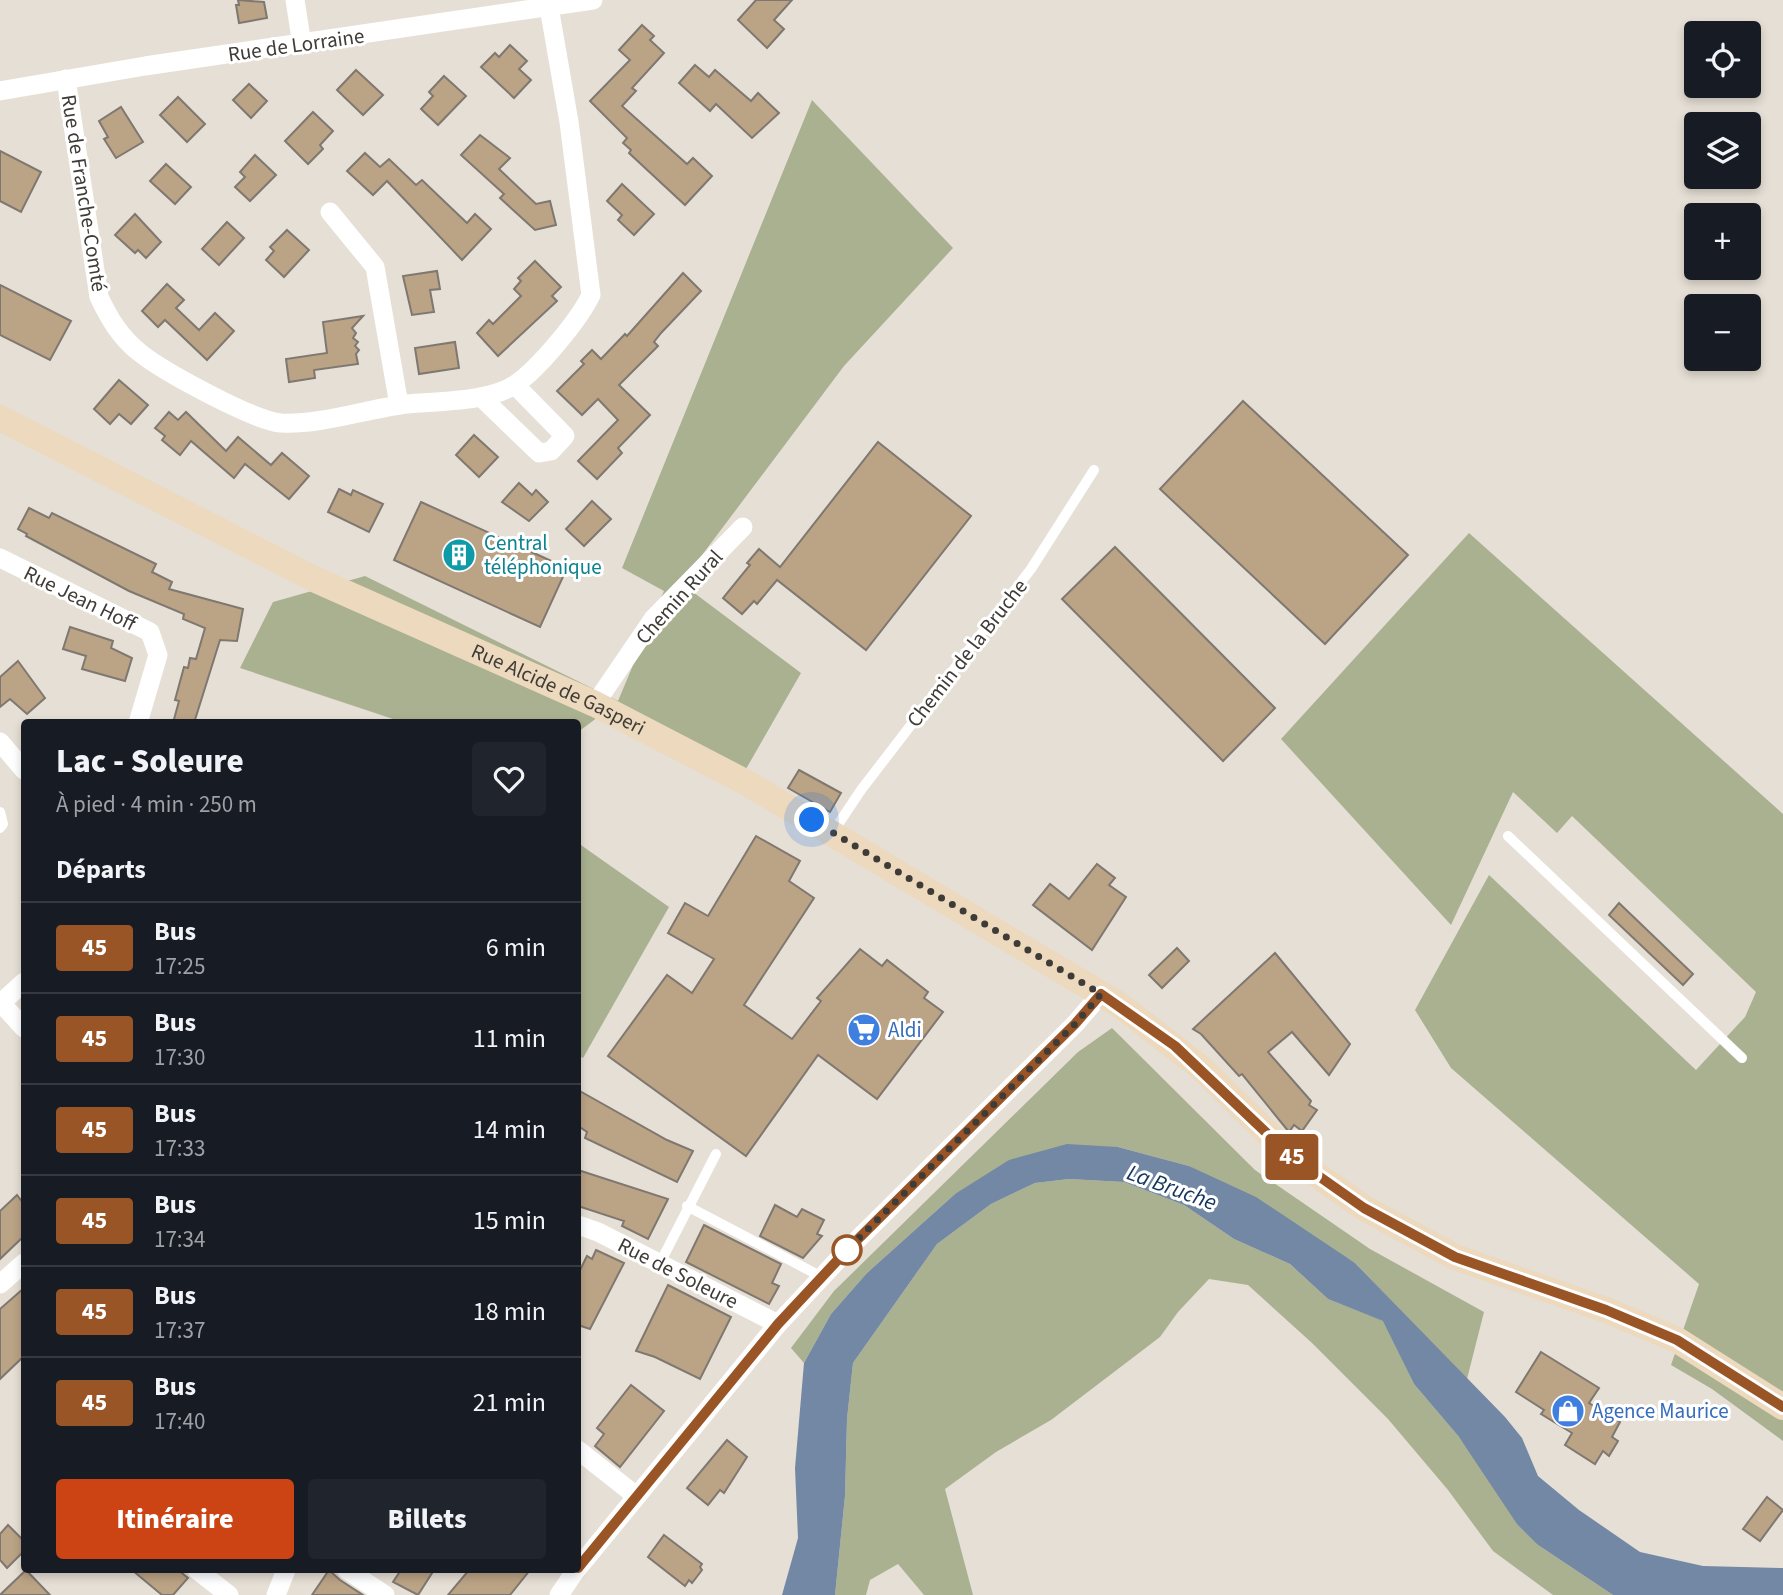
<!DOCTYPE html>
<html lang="fr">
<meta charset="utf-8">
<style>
:root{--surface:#171b24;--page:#20242c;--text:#f1f3f6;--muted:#9ea1a6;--line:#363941;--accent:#cc4413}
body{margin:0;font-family:"Source Sans 3",sans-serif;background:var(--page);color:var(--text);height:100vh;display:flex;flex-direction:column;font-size:26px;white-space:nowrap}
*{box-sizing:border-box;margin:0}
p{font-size:23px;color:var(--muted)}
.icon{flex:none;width:38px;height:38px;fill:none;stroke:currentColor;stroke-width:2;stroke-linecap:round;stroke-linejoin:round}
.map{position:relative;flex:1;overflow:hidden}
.details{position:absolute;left:21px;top:719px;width:560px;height:854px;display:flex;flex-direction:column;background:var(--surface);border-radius:7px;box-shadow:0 4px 10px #0003}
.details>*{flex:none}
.badge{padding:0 14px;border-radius:5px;font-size:24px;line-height:46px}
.fabs{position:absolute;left:1684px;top:21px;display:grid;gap:14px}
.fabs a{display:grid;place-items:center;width:77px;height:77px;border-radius:7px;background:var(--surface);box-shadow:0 4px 10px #0003;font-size:35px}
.you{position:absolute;width:35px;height:35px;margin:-18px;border:5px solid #fff;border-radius:50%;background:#1a73e8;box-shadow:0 0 0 10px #1a73e833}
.map>.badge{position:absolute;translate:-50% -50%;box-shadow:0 0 0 4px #fff}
h2{padding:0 35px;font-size:26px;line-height:63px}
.round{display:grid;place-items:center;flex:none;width:74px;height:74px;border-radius:7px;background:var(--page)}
.head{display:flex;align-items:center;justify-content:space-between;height:119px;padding:0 35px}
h1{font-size:33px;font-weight:800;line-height:52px}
.primary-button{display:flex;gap:14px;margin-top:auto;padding:14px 35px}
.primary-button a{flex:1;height:80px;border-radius:7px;background:var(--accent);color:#fff;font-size:28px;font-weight:800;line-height:80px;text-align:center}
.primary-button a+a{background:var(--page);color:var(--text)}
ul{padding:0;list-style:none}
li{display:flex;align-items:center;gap:21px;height:91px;padding:0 35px;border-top:2px solid var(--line)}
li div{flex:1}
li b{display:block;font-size:26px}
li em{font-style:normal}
li .badge{min-width:77px;font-weight:700;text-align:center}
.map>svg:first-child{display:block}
.green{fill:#aab190}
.water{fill:#7288a4}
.building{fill:#bba385;stroke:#7f7870;stroke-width:2}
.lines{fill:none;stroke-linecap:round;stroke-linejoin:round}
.service{stroke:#fff;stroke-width:10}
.minor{stroke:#fff;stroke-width:19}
.secondary{stroke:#ecd9be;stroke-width:26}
.line-casing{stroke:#fff;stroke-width:16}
.line{stroke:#9a5527;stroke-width:10}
.walk{stroke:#3f3c38;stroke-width:7;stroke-dasharray:0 12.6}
.stop-dot{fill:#fff;stroke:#9a5527;stroke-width:3.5}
.labels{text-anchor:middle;stroke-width:6;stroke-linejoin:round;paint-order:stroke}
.street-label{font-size:21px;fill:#3f3c38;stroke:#fff}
.culture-label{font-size:21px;fill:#0d838f;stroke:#fff;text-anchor:start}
.shop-label{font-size:21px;fill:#366cbe;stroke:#fff;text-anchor:start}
.water-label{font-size:23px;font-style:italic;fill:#13345b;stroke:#fff}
</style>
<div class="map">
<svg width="1783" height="1595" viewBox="0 0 1783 1595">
<rect width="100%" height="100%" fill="#e6dfd5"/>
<g class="green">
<polygon points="812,100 953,248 844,366 681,583 801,673 746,769 618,702 578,732 578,723 405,723 240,668 273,602 365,576 618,701 664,591 622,568"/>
<polygon points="1469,533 1783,814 1783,1441 1712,1389 1671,1365 1699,1284 1451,1068 1415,1010 1489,875 1696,1070 1745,1017 1756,992 1572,816 1557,833 1513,792 1451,925 1281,739"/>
<polygon points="578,843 669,907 583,1058 578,1055"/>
<polygon points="1112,1028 1255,1170 1370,1249 1484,1312 1467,1379 1355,1263 1189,1166 1118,1147 955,1194 867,1273 831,1314 804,1363 791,1348 834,1291 1078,1052"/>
<polygon points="1069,1179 1124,1182 1184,1205 1234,1239 1290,1264 1328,1299 1384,1321 1414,1384 1459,1437 1538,1545 1613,1595 1553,1595 1493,1551 1448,1490 1388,1419 1312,1343 1248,1285 1209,1279 1178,1312 1160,1337 1051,1420 996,1452 945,1489 973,1595 924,1595 898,1564 870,1580 866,1595 835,1595 845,1496 847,1419 853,1363 937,1244 991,1204 1035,1183"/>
</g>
<polygon class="water" points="1067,1144 1118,1147 1189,1166 1256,1197 1355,1263 1505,1417 1522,1438 1538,1476 1579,1510 1640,1552 1703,1566 1783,1568 1783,1595 1613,1595 1538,1545 1517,1524 1459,1437 1414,1384 1383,1321 1328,1299 1290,1264 1234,1239 1184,1205 1124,1182 1069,1179 1035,1183 991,1204 937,1244 853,1363 847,1419 845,1496 835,1595 782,1595 798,1538 795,1468 804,1363 831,1314 867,1273 955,1194 1009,1160"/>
<g class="building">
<polygon points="238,0 264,2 267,18 239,23 236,5 239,5"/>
<polygon points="756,0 792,0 774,20 784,29 767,48 738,20"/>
<polygon points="642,25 654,36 650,40 664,53 632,88 636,91 622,106 687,164 693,158 712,176 685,205 629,153 631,150 623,143 627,138 590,101 630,60 619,50"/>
<polygon points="510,45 527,61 519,69 531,80 514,98 481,67 495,53 499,57"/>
<polygon points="695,65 709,77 715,70 751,101 758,93 779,113 752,138 716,104 710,111 679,83"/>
<polygon points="356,70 383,95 363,115 337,90"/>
<polygon points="444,76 466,96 438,125 421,109 433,96 429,92"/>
<polygon points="249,84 267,101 251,118 233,100"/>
<polygon points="178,97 205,124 187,142 160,115"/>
<polygon points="121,107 143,142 116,158 104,139 108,137 99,121"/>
<polygon points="313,112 333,131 320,145 323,149 308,164 285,141"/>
<polygon points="480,135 510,158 499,169 536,204 550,201 556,225 535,230 500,198 504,194 461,155"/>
<polygon points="0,151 41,172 21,212 0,201"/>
<polygon points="365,153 380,167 389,159 416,185 422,180 467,223 475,214 491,229 462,260 387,181 373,195 347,171"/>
<polygon points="255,155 276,175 250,201 235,187 245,177 240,172"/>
<polygon points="166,164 191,187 175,204 150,181"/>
<polygon points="622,184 654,214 634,235 618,220 622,215 607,201"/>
<polygon points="135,214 161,242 146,258 138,250 135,253 115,235"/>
<polygon points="227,222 244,238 219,265 202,249"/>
<polygon points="287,230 309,250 284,277 266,260 274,251 270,247"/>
<polygon points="535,261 561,287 552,296 557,301 498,356 477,333 489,320 493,324 521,296 514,289 521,281 518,278"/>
<polygon points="437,271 440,289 430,290 434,312 412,315 403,276"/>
<polygon points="683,273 701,291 661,333 654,342 658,346 619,385 650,415 618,448 622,453 597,479 578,461 618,420 598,399 582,415 557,391 584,364 581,361 592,350 601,359 625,334 627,336"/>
<polygon points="167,284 184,300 176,308 199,330 215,313 234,331 207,360 165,320 158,327 142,311"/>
<polygon points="0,285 71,321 50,360 0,335"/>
<polygon points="363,316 352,328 356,333 353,338 358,342 355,346 359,350 356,354 358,364 314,370 315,378 289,382 286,359 327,353 323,322"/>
<polygon points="455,342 459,368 419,374 415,348"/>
<polygon points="119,380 148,405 131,424 119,414 110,424 94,409"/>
<polygon points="1243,401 1408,555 1325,644 1160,489"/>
<polygon points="169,412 178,420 186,412 226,451 238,437 271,465 282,453 309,476 289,499 245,464 234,478 191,441 180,455 162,440 165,436 155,428"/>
<polygon points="474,435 498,457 479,477 456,455"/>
<polygon points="878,442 971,516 866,650 777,580 757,604 754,601 742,614 723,598 750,565 747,563 759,549 780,567"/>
<polygon points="519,483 532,495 536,490 548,502 529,521 502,502"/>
<polygon points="339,489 351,495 353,490 383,504 369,532 328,512"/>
<polygon points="592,501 611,519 584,546 566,529"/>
<polygon points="421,502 567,568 540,627 394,560"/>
<polygon points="29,508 49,518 52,513 156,564 152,572 172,582 169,589 243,609 237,641 220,640 194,723 173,723 179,701 175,700 184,667 188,668 190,658 196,659 205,628 183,619 184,614 129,591 26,536 27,534 18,529"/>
<polygon points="1115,547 1275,708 1223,761 1062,599"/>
<polygon points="70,627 113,641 111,648 132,658 125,681 82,669 86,656 63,649"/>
<polygon points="18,661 45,698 27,714 10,699 0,707 0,677"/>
<polygon points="799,770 841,793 830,812 788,788"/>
<polygon points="756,836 800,861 789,881 814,898 744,1005 792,1039 821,1001 817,998 860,949 882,966 887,960 928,992 924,998 943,1012 877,1099 818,1055 746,1156 608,1056 667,975 692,993 714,959 668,933 685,903 708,916"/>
<polygon points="1097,864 1115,878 1109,885 1126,897 1092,950 1033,905 1050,884 1069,899"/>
<polygon points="1619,903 1693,974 1683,985 1609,915"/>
<polygon points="1177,948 1189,961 1162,988 1149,975"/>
<polygon points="1275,953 1350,1044 1329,1075 1292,1032 1268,1052 1311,1101 1309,1105 1317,1110 1302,1131 1294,1125 1289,1132 1242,1074 1239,1076 1201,1034 1193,1029"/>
<polygon points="578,1090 667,1140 693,1151 677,1182 585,1138 587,1132 578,1126"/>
<polygon points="578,1170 668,1199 648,1239 622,1226 624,1221 578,1206"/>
<polygon points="17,1195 24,1204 24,1236 0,1259 0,1211"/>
<polygon points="775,1205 797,1217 802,1209 824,1220 817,1234 822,1236 803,1258 760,1236"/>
<polygon points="704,1225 781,1264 772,1283 779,1286 769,1304 686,1262"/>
<polygon points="596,1250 624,1263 590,1329 578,1325 578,1274 587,1256 592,1259"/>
<polygon points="668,1285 731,1317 700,1379 655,1357 636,1351"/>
<polygon points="24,1288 24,1356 0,1379 0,1309"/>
<polygon points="1541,1352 1599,1388 1589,1403 1620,1422 1612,1437 1618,1441 1609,1456 1603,1451 1595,1464 1565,1445 1572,1433 1541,1414 1544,1410 1516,1392"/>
<polygon points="631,1385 664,1411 620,1467 595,1446 604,1434 597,1428"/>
<polygon points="727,1440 747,1457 724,1493 720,1490 708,1505 687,1488"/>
<polygon points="1767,1497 1783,1510 1760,1541 1743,1529"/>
<polygon points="8,1525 24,1541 24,1551 7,1568 0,1560 0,1534"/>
<polygon points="664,1535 702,1564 700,1567 702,1570 692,1583 689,1580 685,1586 648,1557"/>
<polygon points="26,1570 50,1595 0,1595"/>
<polygon points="132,1570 178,1570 188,1578 173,1595 162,1595"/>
<polygon points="329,1570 340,1580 363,1595 312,1595"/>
<polygon points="401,1570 434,1570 418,1595 393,1582"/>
<polygon points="469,1570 530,1570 510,1595 448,1595"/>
</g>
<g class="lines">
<g class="service">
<polyline points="0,812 3,824 0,828"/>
<polyline points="833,832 861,790 1031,569 1094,470"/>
<polyline points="1508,836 1742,1058"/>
<polyline points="687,1206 822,1277"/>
<polyline points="660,1263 716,1154"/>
</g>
<g class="minor">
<polyline points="295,0 302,45"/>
<path d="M66,79L99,297C109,318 120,337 139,352C162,371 254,421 281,423C321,425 366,409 407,404C438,401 491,402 516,384C539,368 579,320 591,295L569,122L549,7"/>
<polyline points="0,91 145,66 593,0"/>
<polyline points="330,212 375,267 399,405"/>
<polyline points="481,397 539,453 551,451 565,436 515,385"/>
<polyline points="0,558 150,632 158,655 138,723"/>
<polyline points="595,704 653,619 743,527"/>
<polyline points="0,742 24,770"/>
<polyline points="1,1003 24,1028"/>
<polyline points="0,1004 24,982"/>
<polyline points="578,1225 598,1232 778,1324"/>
<polyline points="0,1284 24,1263"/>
<polyline points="578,1450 635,1495"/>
<polyline points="578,1568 778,1324 848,1249 1075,1024 1101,994"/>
<polyline points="197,1570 229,1595"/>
<polyline points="347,1570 385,1595"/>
<polyline points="276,1595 286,1570"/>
<polyline points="559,1595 576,1570"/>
</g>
<path class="secondary" id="s1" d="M0,418L314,579L595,704L747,783L1121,1006L1200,1067L1293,1158L1364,1208L1455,1257L1606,1310L1677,1340L1783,1407"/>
</g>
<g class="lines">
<defs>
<polyline id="line" points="578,1568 778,1324 848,1249 1075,1024 1101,994 1175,1046 1293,1158 1364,1208 1455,1257 1606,1310 1677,1340 1783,1407"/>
</defs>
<use href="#line" class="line-casing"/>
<use href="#line" class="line"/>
<polyline class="walk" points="812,820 1101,994 1075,1024 847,1250"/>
</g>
<defs>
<symbol id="building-disc" viewBox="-11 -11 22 22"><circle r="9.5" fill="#0f9aa8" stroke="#fff"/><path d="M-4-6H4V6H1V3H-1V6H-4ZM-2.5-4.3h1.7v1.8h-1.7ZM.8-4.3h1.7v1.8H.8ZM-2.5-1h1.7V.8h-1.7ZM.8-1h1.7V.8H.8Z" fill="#fff"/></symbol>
<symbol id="supermarket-disc" viewBox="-11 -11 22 22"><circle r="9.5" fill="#3f7fe0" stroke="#fff"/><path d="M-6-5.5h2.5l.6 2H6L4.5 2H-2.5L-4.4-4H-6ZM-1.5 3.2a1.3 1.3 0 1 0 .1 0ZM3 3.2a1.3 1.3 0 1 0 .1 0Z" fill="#fff"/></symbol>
<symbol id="shop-disc" viewBox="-11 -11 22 22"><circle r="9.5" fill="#3f7fe0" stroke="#fff"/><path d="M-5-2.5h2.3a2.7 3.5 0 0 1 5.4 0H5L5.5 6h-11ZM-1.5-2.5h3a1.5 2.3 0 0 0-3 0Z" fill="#fff"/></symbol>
</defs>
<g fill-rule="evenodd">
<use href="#building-disc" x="440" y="536" width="38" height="38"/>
<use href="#supermarket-disc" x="845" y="1011" width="38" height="38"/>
<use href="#shop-disc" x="1549" y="1392" width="38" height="38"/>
</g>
<circle class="stop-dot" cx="847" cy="1250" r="14"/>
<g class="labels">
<g class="street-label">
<text transform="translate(296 45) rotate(-8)" y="7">Rue de Lorraine</text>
<text transform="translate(84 193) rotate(81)" y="7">Rue de Franche-Comté</text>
<text transform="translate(679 597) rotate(-48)" y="7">Chemin Rural</text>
<text transform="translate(80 598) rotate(26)" y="7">Rue Jean Hoff</text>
<text transform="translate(967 653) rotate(-52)" y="7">Chemin de la Bruche</text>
<text dy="7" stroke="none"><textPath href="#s1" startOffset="621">Rue Alcide de Gasperi</textPath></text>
<text transform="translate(678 1273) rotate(27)" y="7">Rue de Soleure</text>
</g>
<g class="culture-label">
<text x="484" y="550">Central<tspan x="484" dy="24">téléphonique</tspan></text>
</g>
<g class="shop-label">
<text x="888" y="1037">Aldi</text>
<text x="1592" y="1418">Agence Maurice</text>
</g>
<g class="water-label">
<text transform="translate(1172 1187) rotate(20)" y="8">La Bruche</text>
</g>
</g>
</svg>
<div class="fabs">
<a><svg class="icon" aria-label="locate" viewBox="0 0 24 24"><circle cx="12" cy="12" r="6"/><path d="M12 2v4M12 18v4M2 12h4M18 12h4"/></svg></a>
<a><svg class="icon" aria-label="layers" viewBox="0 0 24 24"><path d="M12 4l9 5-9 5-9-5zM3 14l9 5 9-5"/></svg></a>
<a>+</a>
<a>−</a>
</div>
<div class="you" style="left:812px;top:820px"></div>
<b class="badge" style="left:1292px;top:1157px;background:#9a5527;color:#fff">45</b>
<section class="details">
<div class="head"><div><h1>Lac - Soleure</h1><p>À pied · 4 min · 250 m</p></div><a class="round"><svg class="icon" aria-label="heart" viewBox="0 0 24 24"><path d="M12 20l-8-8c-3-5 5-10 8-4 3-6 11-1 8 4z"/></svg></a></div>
<h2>Départs</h2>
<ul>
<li><span class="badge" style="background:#9a5527;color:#fff">45</span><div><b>Bus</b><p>17:25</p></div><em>6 min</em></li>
<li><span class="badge" style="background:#9a5527;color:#fff">45</span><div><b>Bus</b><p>17:30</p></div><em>11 min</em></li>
<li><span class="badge" style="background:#9a5527;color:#fff">45</span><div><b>Bus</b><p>17:33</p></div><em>14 min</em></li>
<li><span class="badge" style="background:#9a5527;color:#fff">45</span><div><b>Bus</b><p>17:34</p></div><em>15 min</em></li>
<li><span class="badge" style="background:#9a5527;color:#fff">45</span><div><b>Bus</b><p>17:37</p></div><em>18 min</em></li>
<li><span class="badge" style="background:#9a5527;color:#fff">45</span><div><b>Bus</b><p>17:40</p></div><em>21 min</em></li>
</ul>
<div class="primary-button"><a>Itinéraire</a><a>Billets</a></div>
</section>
</div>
